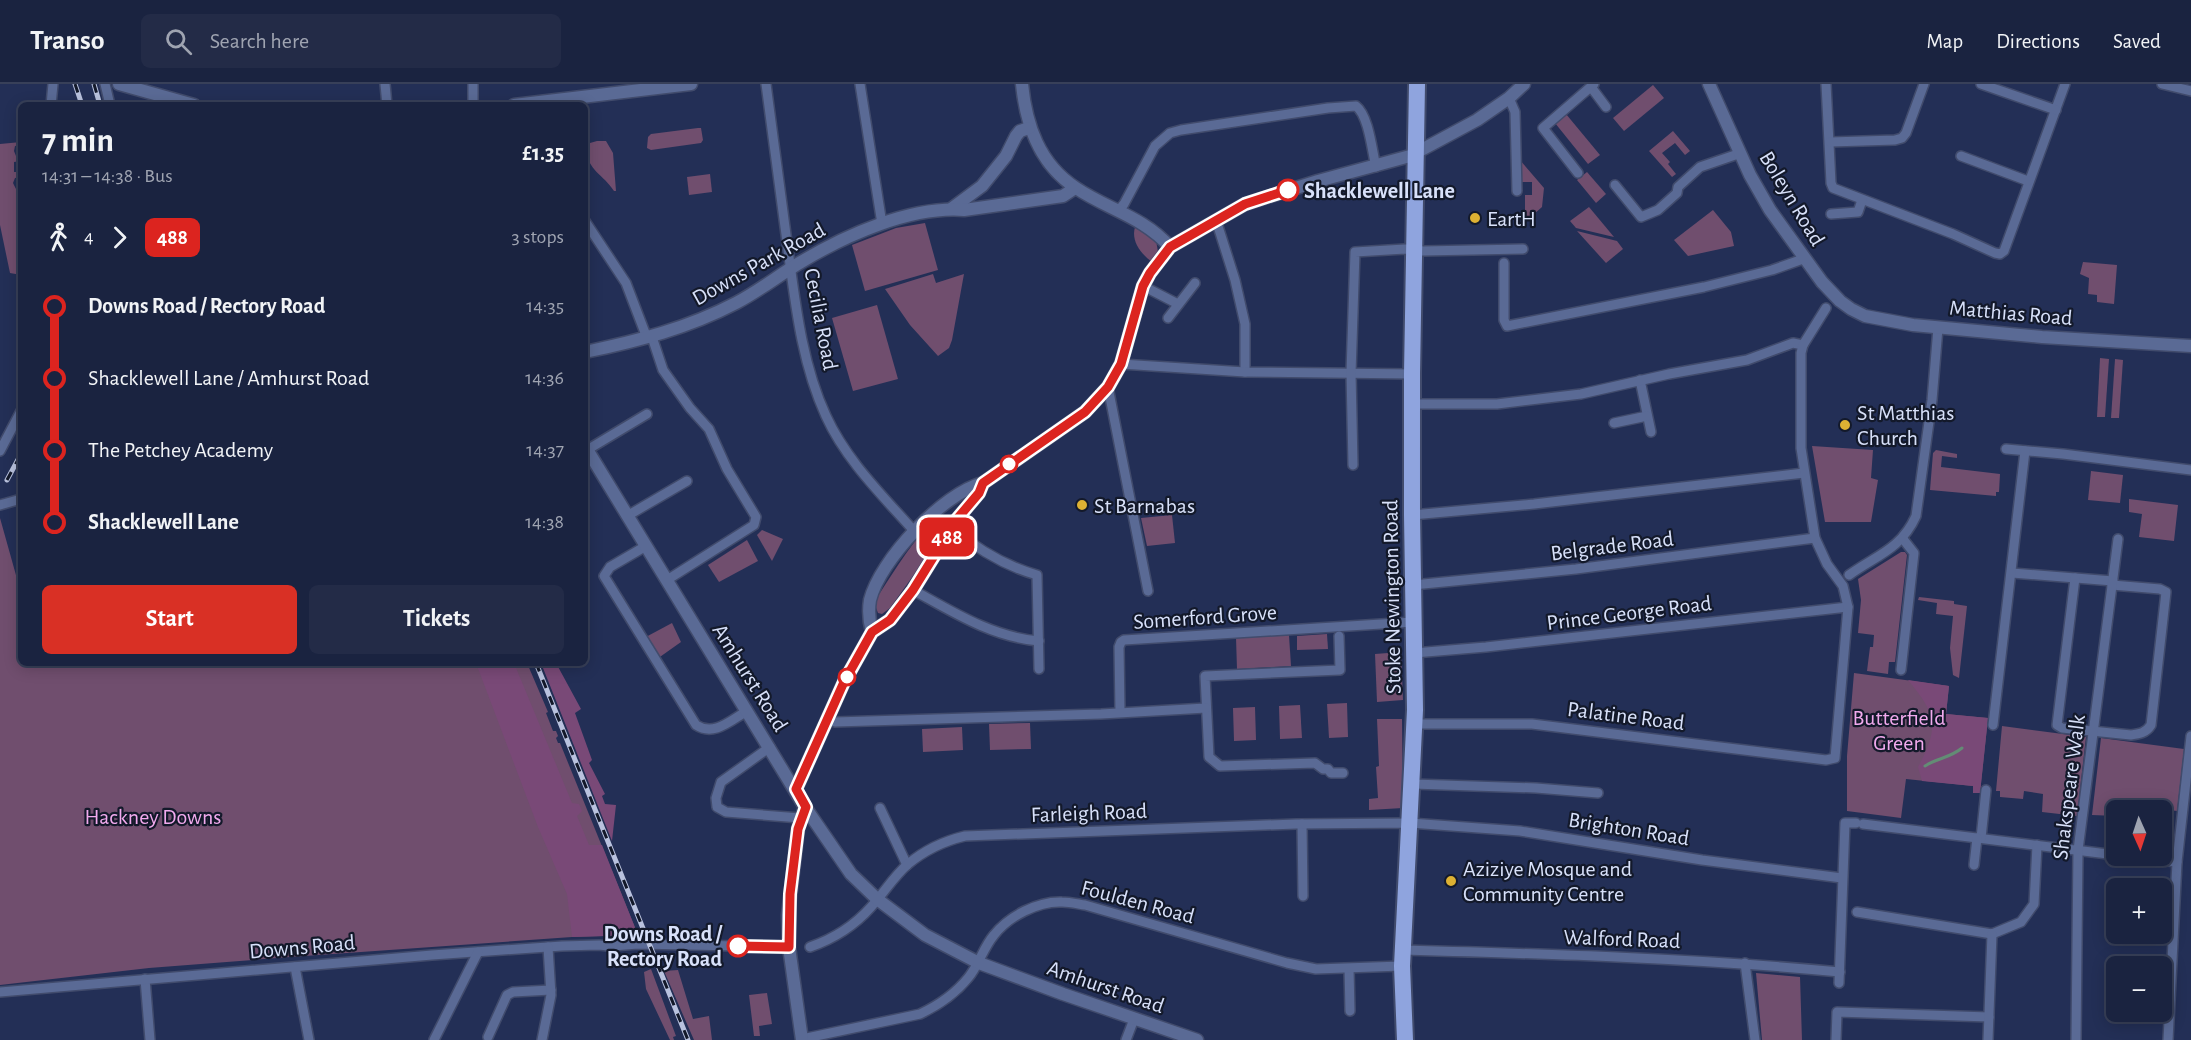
<!DOCTYPE html>
<meta charset="utf-8">
<style>
:root{--surface:#1a2340;--page:#232b47;--text:#f1f3f6;--muted:#9fa4b1;--line:#384059;--accent:#d93025}
body{margin:0;font-family:"Alegreya Sans",sans-serif;background:var(--page);color:var(--text);height:100vh;display:flex;flex-direction:column;font-size:22px;white-space:nowrap}
*{box-sizing:border-box;margin:0}
p{font-size:20px;color:var(--muted)}
.icon{flex:none;width:33px;height:33px;fill:none;stroke:currentColor;stroke-width:2;stroke-linecap:round;stroke-linejoin:round}
.map{position:relative;flex:1;overflow:hidden}
.sheet{position:absolute;left:18px;top:18px;width:570px;height:564px;display:flex;flex-direction:column;background:var(--surface);border-radius:9px;box-shadow:0 3px 15px #0003,0 0 0 2px var(--line)}
.sheet>*{flex:none}
.badge{padding:0 12px;border-radius:9px;font-size:21px;line-height:39px}
.needle{width:39px;rotate:177deg}
.buttons{position:absolute;left:2106px;top:716px;display:grid;gap:12px}
.buttons a{display:grid;place-items:center;width:66px;height:66px;border-radius:9px;background:var(--surface);box-shadow:0 3px 15px #0003,0 0 0 2px var(--line);font-size:30px}
.map>.badge{position:absolute;translate:-50% -50%;box-shadow:0 0 0 3px #fff}
.legs{display:flex;align-items:center;gap:9px;height:66px;padding:0 24px;font-size:20px}
.legs p{margin-inline-start:auto}
.overview{display:flex;align-items:center;justify-content:space-between;height:102px;padding:0 24px}
h1{font-size:33px;font-weight:700;line-height:45px}
.button{display:flex;gap:12px;margin-top:auto;padding:12px 24px}
.button a{flex:1;height:69px;border-radius:9px;background:var(--accent);color:#fff;font-size:24px;font-weight:700;line-height:69px;text-align:center}
.button a+a{background:var(--page);color:var(--text)}
ul{padding:0 24px;list-style:none}
li{display:flex;align-items:center;gap:21px;height:72px;font-size:22px}
li i{display:grid;place-items:center;width:9px;height:100%;margin:0 8px;background:currentColor}
li i::after{content:'';width:15px;height:15px;margin:-8px;border:4px solid;border-radius:50%;background:var(--surface)}
li p{margin-inline-start:auto}
li:first-child i{background:linear-gradient(#0000 50%,currentColor 0)}
li:last-child i{background:linear-gradient(currentColor 50%,#0000 0)}
header{display:flex;align-items:center;gap:36px;box-sizing:border-box;height:84px;padding:0 30px;background:var(--surface);border-bottom:2px solid var(--line)}
header strong{font-size:28px}
nav{display:flex;gap:33px;margin-inline-start:auto;font-size:21px}
.search{width:420px;height:54px;background:var(--page);display:flex;align-items:center;gap:15px;box-sizing:border-box;padding:0 21px;border-radius:9px;color:var(--muted);font-size:22px}
.map>svg:first-child{display:block}
.green{fill:#704e6e}
.forest{fill:#794977}
.lines{fill:none;stroke-linecap:round;stroke-linejoin:round}
.stream{stroke:#638c75;stroke-width:3}
.minor-casing{stroke:#414b6c;stroke-width:12}
.tertiary-casing{stroke:#414b6c;stroke-width:15}
.trunk-casing{stroke:#414b6c;stroke-width:20}
.minor{stroke:#5a6a95;stroke-width:9}
.tertiary{stroke:#5a6a95;stroke-width:12}
.trunk{stroke:#8fa4de;stroke-width:16}
.rail-casing{stroke:#b9c2de;stroke-width:5}
.rail{stroke:#13192a;stroke-width:3;stroke-dasharray:9;stroke-linecap:butt}
.line-1-casing{stroke:#fff;stroke-width:14}
.line-1{stroke:#dc241f;stroke-width:9}
.stop-1-dot{fill:#fff;stroke:#dc241f;stroke-width:3}
.poi-dot{fill:#ddb133;stroke:#13192a;stroke-width:2}
.labels{text-anchor:middle;stroke-width:4.5;stroke-linejoin:round;paint-order:stroke}
.stop-label{font-size:22px;font-weight:bold;fill:#d8e1fa;stroke:#13192a;text-anchor:start}
.street-label{font-size:22px;fill:#d8e1fa;stroke:#13192a}
.poi-label{font-size:22px;fill:#d8e1fa;stroke:#13192a;text-anchor:start}
.park-label{font-size:22px;fill:#f2aaee;stroke:#13192a}
</style>
<header>
<strong>Transo</strong>
<div class="search"><svg class="icon" aria-label="search" viewBox="0 0 24 24"><circle cx="10" cy="10" r="6"/><path d="M15 15l6 6"/></svg>Search here</div>
<nav><a>Map</a><a>Directions</a><a>Saved</a></nav>
</header>
<div class="map">
<svg width="2191" height="956" viewBox="0 0 2191 956">
<rect width="100%" height="100%" fill="#232f56"/>
<g class="green">
<polygon points="1653,1 1664,14 1624,47 1613,34"/>
<polygon points="1566,30 1600,71 1588,80 1555,39"/>
<polygon points="698,44 701,44 703,56 701,59 651,66 647,64 648,53 651,50"/>
<polygon points="1673,47 1690,67 1685,71 1675,59 1662,69 1670,78 1668,80 1676,90 1672,93 1649,67"/>
<path d="M597,57H606L613,69L616,107H614C603,90 588,87 586,65L590,59Z"/>
<polygon points="21,58 21,61 15,62 14,67 16,72 21,72 21,77 14,78 14,88 21,88 21,93 15,94 13,99 16,105 21,104 21,110 18,114 21,120 21,191 10,189 0,141 0,60"/>
<polygon points="1519,75 1544,104 1542,123 1525,138 1525,111 1532,111 1532,98 1520,98"/>
<polygon points="1587,88 1606,110 1596,119 1577,96"/>
<polygon points="710,90 712,108 689,111 687,93"/>
<polygon points="1589,123 1614,153 1576,144 1570,137"/>
<polygon points="1713,126 1731,148 1734,162 1688,172 1674,156"/>
<polygon points="925,139 938,186 865,207 852,161 896,144"/>
<path d="M1135,143L1156,156L1158,168L1152,178C1140,169 1131,157 1135,143Z"/>
<polygon points="1577,147 1617,157 1623,165 1606,179"/>
<polygon points="2083,178 2117,181 2114,220 2097,218 2097,211 2088,210 2089,194 2080,190"/>
<polygon points="933,190 936,199 964,190 952,256 949,264 938,272 910,241 885,205"/>
<polygon points="877,221 898,295 853,307 832,234"/>
<polygon points="2100,274 2109,275 2105,333 2097,333"/>
<polygon points="2115,275 2123,276 2119,334 2111,334"/>
<polygon points="1812,362 1873,366 1871,394 1878,396 1871,438 1825,438"/>
<polygon points="1936,366 1957,370 1957,374 1942,372 1941,383 2000,390 1999,408 1996,408 1996,412 1930,406 1933,369"/>
<polygon points="2091,387 2123,391 2120,419 2088,416"/>
<polygon points="2129,415 2178,421 2174,457 2139,453 2142,430 2129,428"/>
<path d="M940,431L947,433L949,437L933,464L890,524L882,530L878,529L875,521L878,512C897,483 914,453 940,431Z"/>
<polygon points="1172,431 1175,459 1147,462 1141,434"/>
<polygon points="0,434 21,509 21,579 527,579 548,628 546,629 553,647 556,647 558,652 556,654 558,659 560,659 638,851 572,853 290,873 149,884 0,901"/>
<polygon points="762,446 783,455 772,477 757,451"/>
<polygon points="747,456 758,477 719,498 708,481"/>
<polygon points="1901,468 1905,468 1907,471 1895,578 1889,578 1888,590 1867,587 1870,563 1873,563 1874,551 1858,549 1861,516 1858,495"/>
<polygon points="1919,513 1954,517 1954,520 1967,522 1959,594 1953,591 1950,564 1953,532 1936,530 1937,519 1918,516"/>
<polygon points="672,539 681,558 657,575 644,554"/>
<polygon points="1327,550 1328,565 1297,566 1297,552"/>
<polygon points="1289,551 1291,582 1237,585 1236,554"/>
<polygon points="1401,568 1403,616 1377,618 1375,570"/>
<polygon points="1854,589 1949,602 1946,630 1988,634 1980,709 1973,709 1973,702 1906,695 1901,734 1847,727 1847,672"/>
<polygon points="1347,619 1348,653 1329,654 1327,620"/>
<polygon points="1300,621 1302,654 1280,655 1279,622"/>
<polygon points="1255,623 1256,656 1234,657 1233,624"/>
<polygon points="1377,635 1402,635 1403,724 1369,726 1369,715 1378,714 1376,683 1379,682"/>
<polygon points="1030,639 1031,665 990,666 989,640"/>
<polygon points="2002,642 2086,653 2077,732 2042,728 2043,710 2024,707 2023,715 2000,713 2000,707 1996,707"/>
<polygon points="962,643 963,666 923,668 922,645"/>
<polygon points="2101,654 2184,665 2177,727 2122,720 2120,726 2116,726 2116,732 2092,731"/>
<polygon points="651,885 676,952 673,953 674,956 670,956 646,905 644,888"/>
<polygon points="678,886 693,935 709,932 712,956 694,956 664,887"/>
<polygon points="1756,889 1800,893 1802,956 1762,956"/>
<polygon points="767,909 772,940 759,942 760,952 754,952 749,911"/>
</g>
<g class="forest">
<polygon points="476,579 514,579 572,719 579,720 582,727 577,732 589,761 602,761 638,851 572,853 567,810 538,743"/>
<polygon points="541,579 556,579 581,625 575,629 592,676 589,679 605,710 602,712 605,720 616,721 612,757"/>
<path d="M1908,596L1949,602L1946,630L1988,634L1980,709H1973V702L1922,697L1918,683C1940,642 1936,630 1908,596Z"/>
</g>
<g class="lines">
<path class="stream" d="M1925,682C1937,674 1950,674 1962,664"/>
<defs>
<g id="minor">
<polyline points="105,0 110,21"/>
<polyline points="385,0 387,21"/>
<path d="M766,0C773,53 780,106 787,158C795,216 801,278 826,332C846,376 882,411 914,447"/>
<polyline points="860,0 882,140"/>
<polyline points="1826,0 1831,99 1833,104 1953,150 1995,169 2000,170 2004,167 2065,0"/>
<polyline points="1981,0 2056,26"/>
<polyline points="2162,0 2191,7"/>
<polyline points="1591,3 1606,23"/>
<polyline points="1509,14 1515,28 1517,107"/>
<polyline points="51,21 53,0"/>
<polyline points="473,21 473,0"/>
<polyline points="1830,58 1895,56 1902,54 1906,49 1924,0"/>
<polyline points="1961,72 2028,97"/>
<polyline points="1578,89 1543,44 1594,0"/>
<polyline points="1615,101 1641,133 1658,126 1677,109 1678,103 1700,83 1741,69"/>
<path d="M1119,126L1124,120L1155,62L1170,49L1181,46L1328,24L1356,22C1369,32 1372,67 1376,83"/>
<polyline points="1831,130 1858,128 1862,116"/>
<polyline points="1216,136 1235,196 1245,240 1245,288"/>
<polyline points="585,137 626,199 647,254"/>
<polyline points="1504,179 1504,236 1507,242 1704,203 1772,186 1803,175"/>
<polyline points="1143,202 1178,220"/>
<polyline points="1168,234 1195,199"/>
<polyline points="652,253 663,286 690,324 709,345 727,385 756,433 754,441 667,496"/>
<polyline points="1121,280 1245,288 1412,290"/>
<polyline points="1640,296 1651,348"/>
<polyline points="1108,303 1148,507"/>
<polyline points="1412,320 1497,320 1581,310 1669,290 1747,276 1793,259 1803,261"/>
<polyline points="1614,339 1647,332"/>
<polyline points="2006,365 2063,370 2191,386"/>
<polyline points="587,366 647,330"/>
<polyline points="0,367 21,327"/>
<polyline points="1353,381 1351,289 1355,168 1405,165 1423,167 1523,165"/>
<polyline points="0,421 21,415"/>
<polyline points="1412,431 1534,420 1804,389"/>
<polyline points="627,432 687,397"/>
<path d="M952,444C977,465 1005,482 1037,491L1039,585"/>
<path d="M646,462L610,483L604,492L696,641C714,653 731,636 747,627"/>
<polyline points="2012,489 2113,497"/>
<path d="M1849,491C1877,471 1901,465 1916,432L1932,316L1938,244"/>
<path d="M2075,494L2057,641L2062,644L2131,651C2139,650 2146,649 2151,641L2166,508L2160,505L2112,501"/>
<polyline points="1413,501 1576,485 1815,454"/>
<path d="M913,506C953,528 992,553 1039,557"/>
<polyline points="1339,552 1340,586 1205,592 1209,673 1220,682 1315,679 1323,685 1328,685 1331,689 1343,689"/>
<polyline points="1414,569 1486,563 1848,523"/>
<polyline points="1901,586 1914,469 1903,455"/>
<polyline points="1120,628 1119,563 1121,558 1124,556 1413,538"/>
<polyline points="827,636 835,638 1101,630 1206,624"/>
<polyline points="1415,640 1532,640 1826,676 1835,674 1848,523 1843,502 1827,480 1815,454 1801,364 1801,269 1803,261 1826,224"/>
<polyline points="1993,641 2025,367"/>
<polyline points="770,663 721,698 716,714 717,723 726,728 800,734"/>
<polyline points="1413,700 1536,704 1598,709"/>
<polyline points="880,724 907,781"/>
<polyline points="1302,740 1303,812"/>
<polyline points="1863,740 2116,771"/>
<polyline points="1981,754 1986,706"/>
<polyline points="2119,771 2177,778"/>
<polyline points="1974,781 1977,754"/>
<polyline points="1857,828 1992,850 2021,838 2034,820 2037,761"/>
<polyline points="612,862 638,860 789,863"/>
<path d="M810,863C833,855 855,841 871,823C884,809 893,793 908,780C925,766 944,757 965,752L1296,740L1410,739L1520,747L1702,776L1842,794"/>
<path d="M1403,866C1549,870 1694,874 1840,888"/>
<polyline points="1745,879 1755,956"/>
<polyline points="295,883 309,956"/>
<polyline points="1349,885 1350,927"/>
<polyline points="145,895 150,956"/>
<polyline points="1839,899 1845,739 1856,739"/>
<polyline points="0,908 432,871 562,862 599,861 608,862"/>
<polyline points="488,953 507,911 513,908 551,906"/>
<path d="M802,955L920,930C939,921 955,910 968,894C979,881 983,864 994,851C1009,832 1038,817 1062,818C1070,818 1078,820 1085,821L1287,879L1316,885L1402,882"/>
<polyline points="434,956 478,868"/>
<polyline points="542,956 551,911 548,863"/>
<polyline points="1126,956 1134,935"/>
<polyline points="1836,956 1837,928 1989,933"/>
<polyline points="1988,956 1992,850"/>
<polyline points="2076,956 2078,766 2118,455"/>
<polyline points="2168,956 2177,778 2191,652"/>
</g>
<g id="tertiary">
<polyline points="119,0 194,21"/>
<path d="M1022,0C1026,41 1039,80 1076,104C1107,125 1144,133 1170,163"/>
<polyline points="1709,0 1750,91 1770,126 1822,198 1840,217 1851,225 1865,232 1913,241 2042,253 2191,262"/>
<polyline points="514,21 691,0"/>
<polyline points="951,125 982,102 1006,72 1016,52 1020,47 1029,44"/>
<path d="M585,268C638,257 688,244 736,219C759,207 779,191 801,178C846,151 911,122 964,126L1063,112L1075,104"/>
<polyline points="585,362 805,723 851,790 877,815 925,851 979,879 1063,910 1197,956"/>
<path d="M872,548C869,537 868,528 870,516C880,476 943,409 983,399L1085,328L1108,303L1121,280L1143,202L1150,189L1170,163L1245,120L1318,97L1410,72L1477,36L1509,14L1524,0"/>
<polyline points="796,705 844,598 872,548 890,536 913,506 957,435 979,409 983,399"/>
<polyline points="802,956 789,863 788,831 798,745 805,723"/>
</g>
<polyline id="trunk" points="1405,956 1402,882 1415,626 1412,431 1412,290 1417,0"/>
</defs>
<use href="#minor" class="minor-casing"/>
<use href="#tertiary" class="tertiary-casing"/>
<use href="#trunk" class="trunk-casing"/>
<use href="#minor" class="minor"/>
<use href="#tertiary" class="tertiary"/>
<use href="#trunk" class="trunk"/>
<defs>
<g id="rail">
<polyline points="75,0 82,21"/>
<polyline points="94,0 100,21"/>
<polyline points="7,396 21,370"/>
<polyline points="536,579 688,956"/>
</g>
</defs>
<use href="#rail" class="rail-casing"/>
<use href="#rail" class="rail"/>
</g>
<g class="lines">
<defs>
<polyline id="line-1" points="738,862 789,863 790,810 798,745 806,723 796,705 844,598 872,548 890,536 913,506 957,435 979,409 983,399 1085,328 1108,303 1121,280 1143,202 1150,189 1170,163 1245,120 1288,106"/>
</defs>
<use href="#line-1" class="line-1-casing"/>
<use href="#line-1" class="line-1"/>
</g>
<g class="stop-1-dot">
<circle cx="1288" cy="106" r="10"/>
<circle cx="1009" cy="380" r="8"/>
<circle cx="847" cy="593" r="8"/>
<circle cx="738" cy="862" r="10"/>
</g>
<g class="poi-dot">
<circle cx="1475" cy="134" r="6"/>
<circle cx="1845" cy="341" r="6"/>
<circle cx="1082" cy="421" r="6"/>
<circle cx="1451" cy="797" r="6"/>
</g>
<g class="labels">
<g class="stop-label">
<text x="1304" y="114">Shacklewell Lane</text>
<text x="722" y="857" text-anchor="end">Downs Road /<tspan x="722" dy="25">Rectory Road</tspan></text>
</g>
<g class="street-label">
<text transform="translate(1793 114) rotate(59)" y="8">Boleyn Road</text>
<text transform="translate(758 179) rotate(-29)" y="8">Downs Park Road</text>
<text transform="translate(2011 228) rotate(5)" y="8">Matthias Road</text>
<text transform="translate(822 235) rotate(79)" y="8">Cecilia Road</text>
<text transform="translate(1612 461) rotate(-7)" y="8">Belgrade Road</text>
<text transform="translate(1391 513) rotate(-91)" y="8">Stoke Newington Road</text>
<text transform="translate(1629 528) rotate(-7)" y="8">Prince George Road</text>
<text transform="translate(1205 532) rotate(-4)" y="8">Somerford Grove</text>
<text transform="translate(751 593) rotate(58)" y="8">Amhurst Road</text>
<text transform="translate(1626 631) rotate(7)" y="8">Palatine Road</text>
<text transform="translate(2068 703) rotate(-83)" y="8">Shakspeare Walk</text>
<text transform="translate(1089 728) rotate(-2)" y="8">Farleigh Road</text>
<text transform="translate(1629 744) rotate(9)" y="8">Brighton Road</text>
<text transform="translate(1138 817) rotate(15)" y="8">Foulden Road</text>
<text transform="translate(1622 854) rotate(2)" y="8">Walford Road</text>
<text transform="translate(302 862) rotate(-5)" y="8">Downs Road</text>
<text transform="translate(1106 902) rotate(19)" y="8">Amhurst Road</text>
</g>
<g class="poi-label">
<text x="1487" y="142">EartH</text>
<text x="1857" y="336">St Matthias<tspan x="1857" dy="25">Church</tspan></text>
<text x="1094" y="429">St Barnabas</text>
<text x="1463" y="792">Aziziye Mosque and<tspan x="1463" dy="25">Community Centre</tspan></text>
</g>
<g class="park-label">
<text x="1899" y="641">Butterfield<tspan x="1899" dy="25">Green</tspan></text>
<text x="153" y="740">Hackney Downs</text>
</g>
</g>
</svg>
<div class="buttons">
<a><svg class="needle" viewBox="-14 -14 28 28"><path d="M0-13l5 13h-10z" fill="#e53935"/><path d="M0 13l5-13h-10z" fill="#9fa4b1"/></svg></a>
<a>+</a>
<a>−</a>
</div>
<b class="badge" style="left:947px;top:453px;background:#dc241f;color:#fff">488</b>
<section class="sheet">
<div class="overview"><div><h1>7 min</h1><p>14:31 – 14:38 · Bus</p></div><b>£1.35</b></div>
<div class="legs"><svg class="icon" aria-label="walk" viewBox="0 0 24 24"><circle cx="13" cy="4" r="2"/><path d="M13 8l-2 6 4 7M11 14l-3 7M7 12l3-4h3l4 4"/></svg>4<svg class="icon" aria-label="forward" viewBox="0 0 24 24"><path d="M9 5l7 7-7 7"/></svg><b class="badge" style="background:#dc241f;color:#fff">488</b><p>3 stops</p></div>
<ul>
<li><i style="color:#dc241f"></i><b>Downs Road / Rectory Road</b><p>14:35</p></li>
<li><i style="color:#dc241f"></i><span>Shacklewell Lane / Amhurst Road</span><p>14:36</p></li>
<li><i style="color:#dc241f"></i><span>The Petchey Academy</span><p>14:37</p></li>
<li><i style="color:#dc241f"></i><b>Shacklewell Lane</b><p>14:38</p></li>
</ul>
<div class="button"><a>Start</a><a>Tickets</a></div>
</section>
</div>
